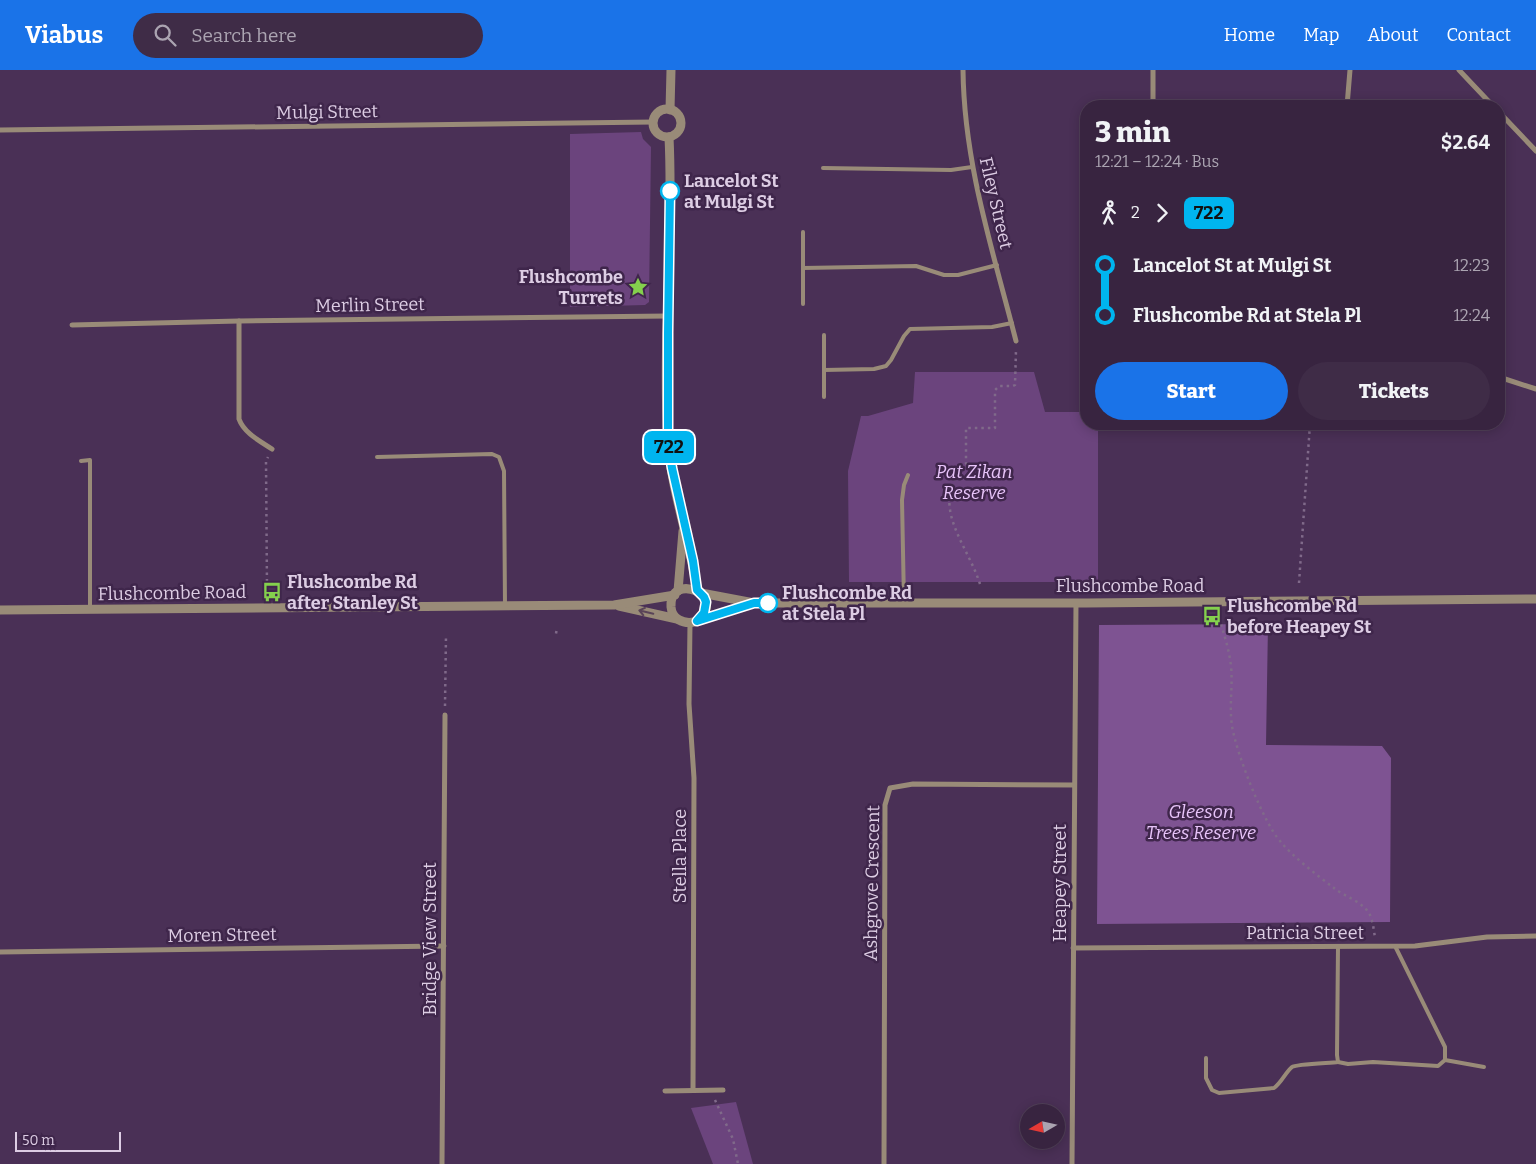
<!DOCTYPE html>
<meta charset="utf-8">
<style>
:root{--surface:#382440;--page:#3f2c47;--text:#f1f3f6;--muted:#aba4b1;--line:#524159;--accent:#1a73e8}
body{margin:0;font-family:Bitter,serif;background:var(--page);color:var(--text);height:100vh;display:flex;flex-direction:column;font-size:19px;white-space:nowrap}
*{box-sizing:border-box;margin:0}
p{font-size:16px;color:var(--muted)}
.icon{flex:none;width:28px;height:28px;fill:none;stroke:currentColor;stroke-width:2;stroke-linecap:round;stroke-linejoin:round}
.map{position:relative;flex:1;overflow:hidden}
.side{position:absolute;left:1080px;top:30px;width:425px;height:330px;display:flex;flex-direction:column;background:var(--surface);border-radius:20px;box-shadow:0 2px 12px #0003,0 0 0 1px var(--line)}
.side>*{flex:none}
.badge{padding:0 10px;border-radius:8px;font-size:18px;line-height:32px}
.needle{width:32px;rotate:261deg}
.controls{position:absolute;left:1020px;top:1034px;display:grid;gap:10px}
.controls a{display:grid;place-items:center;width:45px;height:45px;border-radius:50%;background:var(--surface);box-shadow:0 2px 12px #0003,0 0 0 1px var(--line);font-size:25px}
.scale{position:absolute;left:15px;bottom:12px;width:106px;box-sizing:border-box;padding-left:5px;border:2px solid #ddcde4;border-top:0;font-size:14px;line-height:18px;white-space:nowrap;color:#ddcde4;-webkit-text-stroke:4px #3f264b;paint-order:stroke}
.map>.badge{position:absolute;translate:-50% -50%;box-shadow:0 0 0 2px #fff}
.legs{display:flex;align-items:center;gap:8px;height:55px;padding:0 15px;font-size:16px}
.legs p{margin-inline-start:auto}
.headline{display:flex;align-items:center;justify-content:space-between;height:85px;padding:0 15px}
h1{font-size:28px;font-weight:800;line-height:38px}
.action{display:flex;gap:10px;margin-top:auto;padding:10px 15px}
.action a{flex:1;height:58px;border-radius:30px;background:var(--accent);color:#fff;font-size:20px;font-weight:800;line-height:58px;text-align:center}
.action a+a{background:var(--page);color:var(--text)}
ul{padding:0 15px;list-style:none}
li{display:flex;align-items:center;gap:18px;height:50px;font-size:19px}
li i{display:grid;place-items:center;width:8px;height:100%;margin:0 6px;background:currentColor}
li i::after{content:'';width:12px;height:12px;margin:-6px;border:4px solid;border-radius:50%;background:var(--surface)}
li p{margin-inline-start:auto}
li:first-child i{background:linear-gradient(#0000 50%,currentColor 0)}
li:last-child i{background:linear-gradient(currentColor 50%,#0000 0)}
header{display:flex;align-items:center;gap:30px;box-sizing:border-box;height:70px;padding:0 25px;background:var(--accent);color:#fff}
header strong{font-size:24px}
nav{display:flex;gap:28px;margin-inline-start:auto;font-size:18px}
.search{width:350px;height:45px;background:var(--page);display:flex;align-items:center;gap:12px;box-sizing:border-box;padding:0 18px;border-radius:28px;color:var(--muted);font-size:19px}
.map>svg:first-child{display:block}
.green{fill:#6b447d}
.forest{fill:#7e5392}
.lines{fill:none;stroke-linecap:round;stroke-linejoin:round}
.path{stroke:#806a8a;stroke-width:2.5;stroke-dasharray:2.5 4;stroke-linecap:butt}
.service{stroke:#998b78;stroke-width:4}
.minor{stroke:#998b78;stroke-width:5}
.tertiary{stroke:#998b78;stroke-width:9}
.oneway{stroke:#5a4458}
.line-1-casing{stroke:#fff;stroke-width:11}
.line-1{stroke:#00b5ef;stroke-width:8}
.stop-1-dot{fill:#fff;stroke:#00b5ef;stroke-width:2.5}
.labels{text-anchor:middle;stroke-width:5;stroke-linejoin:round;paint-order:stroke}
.street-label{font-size:18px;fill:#ddcde4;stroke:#3f264b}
.stop-label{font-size:18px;font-weight:bold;fill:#ddcde4;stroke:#3f264b;text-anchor:start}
.poi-label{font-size:18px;font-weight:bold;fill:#ddcde4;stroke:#3f264b;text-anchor:start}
.park-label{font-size:18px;font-style:italic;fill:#e8c4fa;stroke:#3f264b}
</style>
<header>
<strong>Viabus</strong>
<div class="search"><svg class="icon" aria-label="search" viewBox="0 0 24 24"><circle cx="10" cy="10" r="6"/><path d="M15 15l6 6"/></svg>Search here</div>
<nav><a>Home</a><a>Map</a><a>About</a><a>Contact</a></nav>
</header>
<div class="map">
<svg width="1536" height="1094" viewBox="0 0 1536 1094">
<rect width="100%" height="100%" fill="#4a3056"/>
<g class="green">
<polygon points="641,62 643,69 651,77 649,232 645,235 570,237 570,64"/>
<polygon points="915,302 1034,302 1045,342 1086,342 1086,354 1098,354 1098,512 849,512 848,401 861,346 868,346 913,333"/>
<polygon points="736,1032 753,1094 713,1094 691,1038"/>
</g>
<polygon class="forest" points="1268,554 1266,675 1382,676 1391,688 1390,852 1097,854 1099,555"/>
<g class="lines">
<g class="path">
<polyline points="1299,513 1310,354"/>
<path d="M980,514C967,473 927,434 966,394V358H995V320L999,316H1013L1015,315L1016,280"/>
<polyline points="267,518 266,392 268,387"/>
<path d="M1219,548C1224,564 1229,579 1231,596C1233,616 1229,636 1232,656C1236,682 1263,752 1280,771C1294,788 1317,805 1334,818C1345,827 1364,832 1370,845C1373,852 1374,861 1375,868"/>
<polyline points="555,562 561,563"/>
<polyline points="445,636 446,565"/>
<polyline points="715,1030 733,1069 738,1094"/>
</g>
<g class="service">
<polyline points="823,98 951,100 972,97"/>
<polyline points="803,198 916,196 944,205 958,205 997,195"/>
<polyline points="803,234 803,162"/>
<polyline points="824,265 824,327"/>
<polyline points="824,300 874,299 886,296 891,290 904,266 910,259 992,257 1012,253"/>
<polyline points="377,387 492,384 499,387 504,401 505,535"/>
<polyline points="81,391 90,390 90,538"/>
<polyline points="904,532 902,430 904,415 908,405"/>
<polyline points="1395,876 1445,977 1445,990"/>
<path d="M1206,988V1008L1212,1020L1219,1023L1274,1018C1282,1012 1285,1003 1292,997C1296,994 1330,993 1338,992L1337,985L1338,877"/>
<polyline points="1338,992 1348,994 1373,992 1438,996 1445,990 1484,997"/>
</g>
<g class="minor">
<path d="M963,0C964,94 993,181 1016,271"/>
<polyline points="1459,0 1493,36"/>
<polyline points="1153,36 1153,0"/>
<polyline points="1347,36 1350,0"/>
<polyline points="1499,42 1536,81"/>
<polyline points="0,60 654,52"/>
<path d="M239,251V349C244,363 260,371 272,379"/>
<polyline points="72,255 239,251 668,246"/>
<polyline points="1499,307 1536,319"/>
<polyline points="690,553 689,634 694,708 693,1020"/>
<polyline points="1073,878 1415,876 1487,867 1536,866"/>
<polyline points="0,882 444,876"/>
<polyline points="665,1021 723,1020"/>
<polyline points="442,1094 445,645"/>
<polyline points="884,1094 885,735 890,718 913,714 1074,715"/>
<polyline points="1072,1094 1076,533"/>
</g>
<g class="tertiary">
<circle cx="667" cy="53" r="14"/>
<polyline points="670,40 671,0"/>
<path d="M669,67C674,168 662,270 668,371C671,420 690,471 697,520"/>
<polyline points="678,521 683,461"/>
<polyline points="701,523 754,533 1087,533 1536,529"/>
<polyline points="619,536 677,549"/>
<polyline points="0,540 614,535 675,525"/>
<path d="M697,551C729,525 669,501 671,537C672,549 683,554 694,552L752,534"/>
</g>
</g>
<defs><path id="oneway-shaft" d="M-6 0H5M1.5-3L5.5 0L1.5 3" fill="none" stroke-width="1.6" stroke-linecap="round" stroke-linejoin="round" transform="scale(1.25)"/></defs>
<use class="oneway" href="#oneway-shaft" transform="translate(646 542) rotate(-167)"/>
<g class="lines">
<defs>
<polyline id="line-1" points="670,121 668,263 668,373 672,398 693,491 697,520 704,527 706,532 704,543 697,551 754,533 768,533"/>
</defs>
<use href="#line-1" class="line-1-casing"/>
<use href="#line-1" class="line-1"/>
</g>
<defs>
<symbol id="sight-bare" viewBox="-9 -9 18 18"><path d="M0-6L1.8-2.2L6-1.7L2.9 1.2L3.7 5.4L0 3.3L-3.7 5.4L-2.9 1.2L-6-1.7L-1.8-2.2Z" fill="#84d04d" stroke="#3f264b" stroke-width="2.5" paint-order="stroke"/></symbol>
<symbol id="bus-bare" viewBox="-9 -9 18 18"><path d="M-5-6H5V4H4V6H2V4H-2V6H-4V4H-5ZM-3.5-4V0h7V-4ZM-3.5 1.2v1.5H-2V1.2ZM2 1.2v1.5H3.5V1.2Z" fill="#84d04d" stroke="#3f264b" stroke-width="2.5" paint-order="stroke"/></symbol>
</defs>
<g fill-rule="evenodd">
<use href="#sight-bare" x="624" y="203" width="28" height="28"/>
<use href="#bus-bare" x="258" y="508" width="28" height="28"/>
<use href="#bus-bare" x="1198" y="532" width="28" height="28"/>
</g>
<g class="stop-1-dot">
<circle cx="670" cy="121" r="9"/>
<circle cx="768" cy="533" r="9"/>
</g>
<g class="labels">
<g class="street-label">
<text transform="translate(327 42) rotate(-1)" y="6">Mulgi Street</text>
<text transform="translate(996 133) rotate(77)" y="6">Filey Street</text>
<text transform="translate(370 235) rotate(-1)" y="6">Merlin Street</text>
<text x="1130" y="522">Flushcombe Road</text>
<text transform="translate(172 523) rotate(-1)" y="6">Flushcombe Road</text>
<text transform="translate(680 786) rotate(-90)" y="6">Stella Place</text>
<text transform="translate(872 813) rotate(-89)" y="6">Ashgrove Crescent</text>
<text transform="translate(1060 813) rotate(-90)" y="6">Heapey Street</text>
<text x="1305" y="869">Patricia Street</text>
<text transform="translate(222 865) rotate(-1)" y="6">Moren Street</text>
<text transform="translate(430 869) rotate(-90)" y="6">Bridge View Street</text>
</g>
<g class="stop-label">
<text x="684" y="117">Lancelot St<tspan x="684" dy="21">at Mulgi St</tspan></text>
<text x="782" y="529">Flushcombe Rd<tspan x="782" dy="21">at Stela Pl</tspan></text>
</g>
<g class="poi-label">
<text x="623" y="213" text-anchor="end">Flushcombe<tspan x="623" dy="21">Turrets</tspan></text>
<text x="287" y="518">Flushcombe Rd<tspan x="287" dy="21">after Stanley St</tspan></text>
<text x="1227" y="542">Flushcombe Rd<tspan x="1227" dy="21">before Heapey St</tspan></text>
</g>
<g class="park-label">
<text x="974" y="408">Pat Zikan<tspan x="974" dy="21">Reserve</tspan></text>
<text x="1201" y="748">Gleeson<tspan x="1201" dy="21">Trees Reserve</tspan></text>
</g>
</g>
</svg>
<div class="controls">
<a><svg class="needle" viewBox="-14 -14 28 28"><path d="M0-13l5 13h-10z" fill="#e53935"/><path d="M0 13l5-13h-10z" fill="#aba4b1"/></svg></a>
</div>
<div class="scale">50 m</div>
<b class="badge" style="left:669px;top:377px;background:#00b5ef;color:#111">722</b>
<section class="side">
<div class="headline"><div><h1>3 min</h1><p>12:21 – 12:24 · Bus</p></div><b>$2.64</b></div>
<div class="legs"><svg class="icon" aria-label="walk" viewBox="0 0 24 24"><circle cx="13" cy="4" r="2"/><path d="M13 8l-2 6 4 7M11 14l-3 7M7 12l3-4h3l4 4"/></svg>2<svg class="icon" aria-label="forward" viewBox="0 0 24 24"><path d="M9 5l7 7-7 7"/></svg><b class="badge" style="background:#00b5ef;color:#111">722</b></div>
<ul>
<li><i style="color:#00b5ef"></i><b>Lancelot St at Mulgi St</b><p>12:23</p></li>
<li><i style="color:#00b5ef"></i><b>Flushcombe Rd at Stela Pl</b><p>12:24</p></li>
</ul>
<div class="action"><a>Start</a><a>Tickets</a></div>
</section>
</div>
